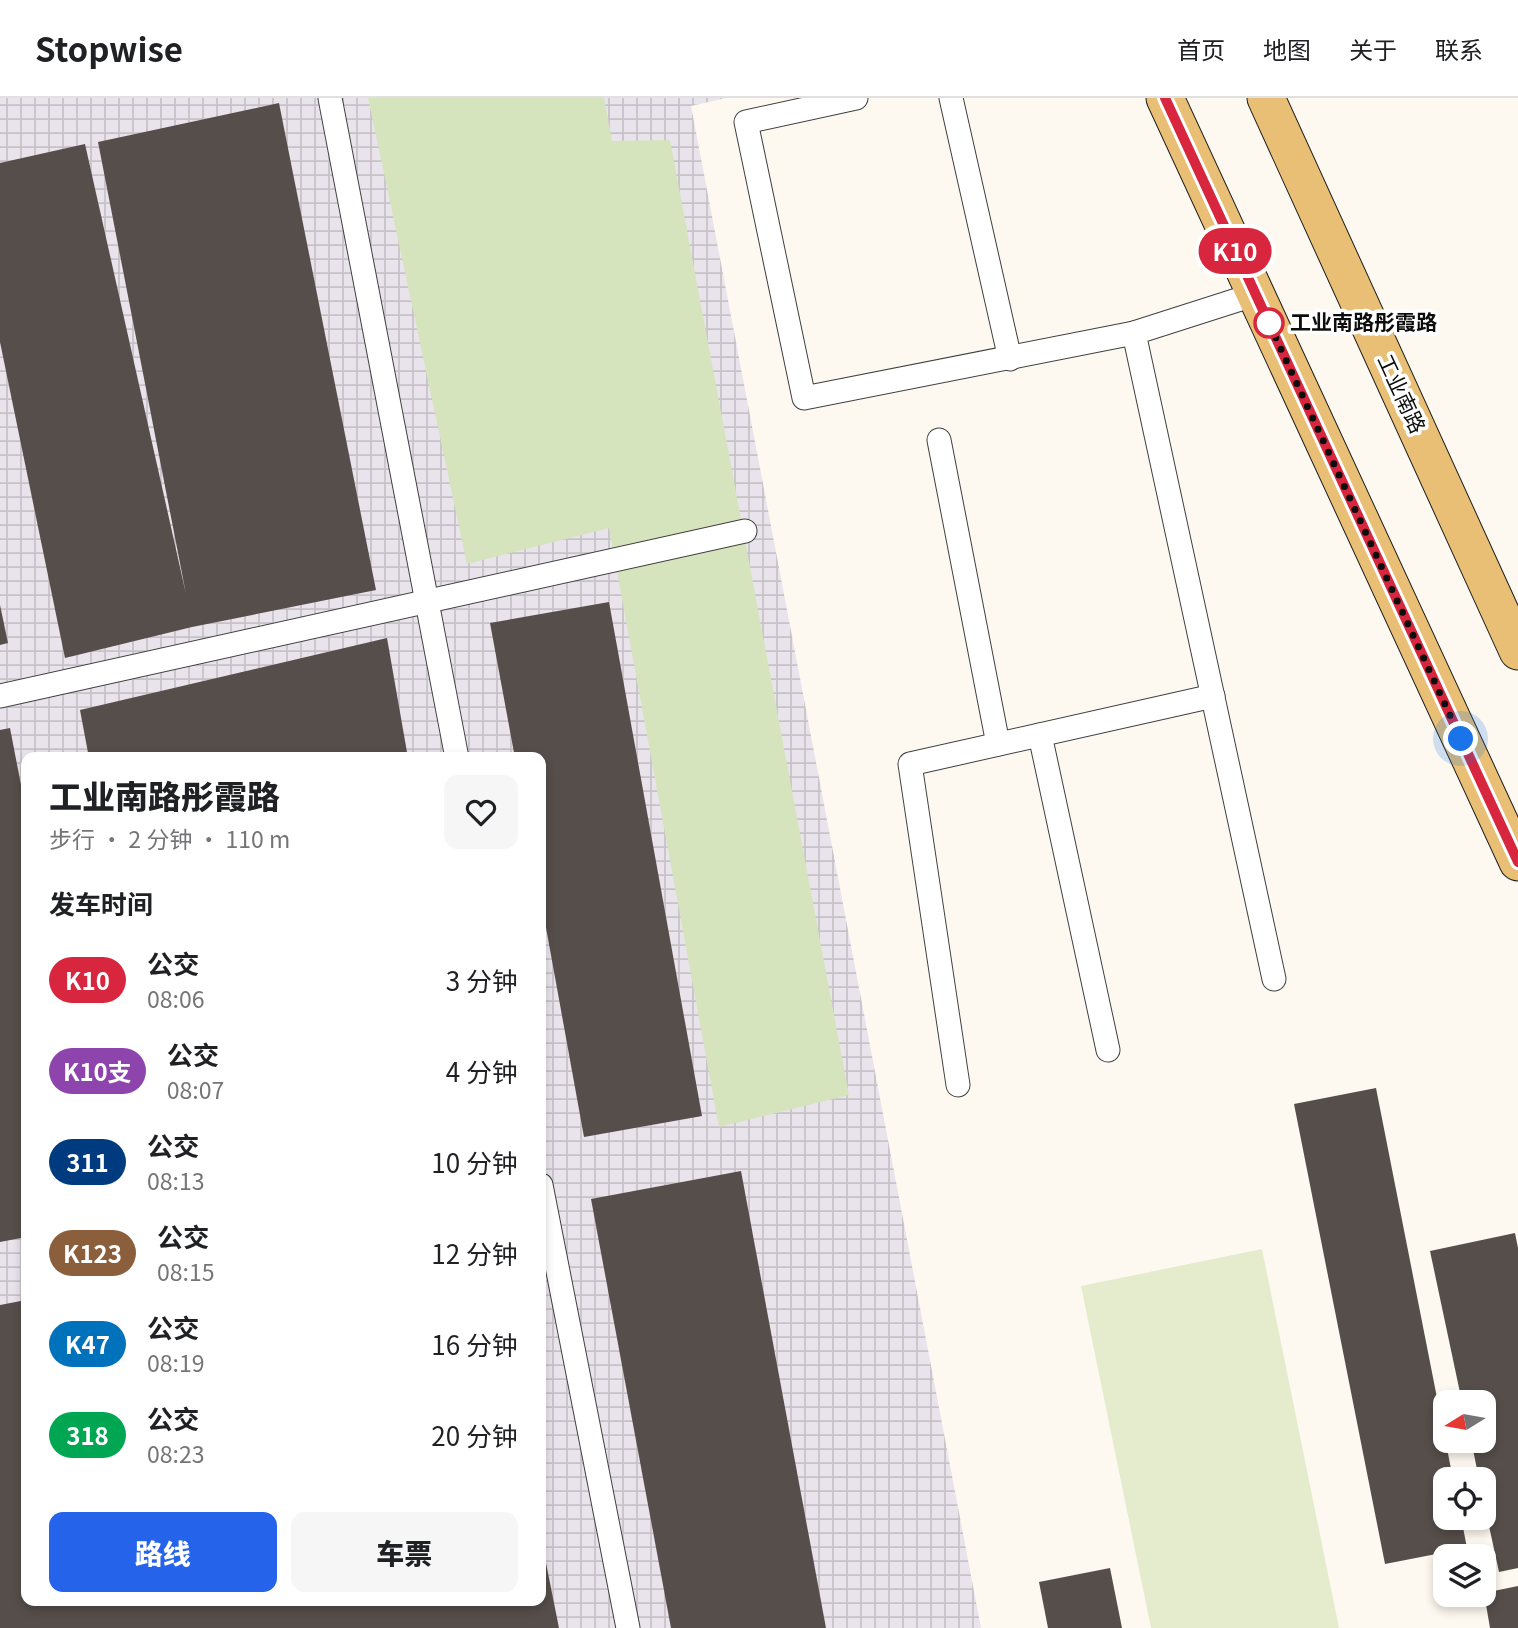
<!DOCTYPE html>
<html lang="zh">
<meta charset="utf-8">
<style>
:root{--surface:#fff;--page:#f6f6f6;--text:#202124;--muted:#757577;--line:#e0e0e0;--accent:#2563eb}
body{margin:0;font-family:Georgia,"Noto Sans SC",serif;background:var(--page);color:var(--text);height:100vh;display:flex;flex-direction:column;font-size:26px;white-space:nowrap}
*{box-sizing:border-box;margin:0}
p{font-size:23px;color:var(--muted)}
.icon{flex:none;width:38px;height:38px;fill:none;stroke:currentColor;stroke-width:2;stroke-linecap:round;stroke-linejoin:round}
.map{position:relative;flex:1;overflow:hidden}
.details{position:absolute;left:21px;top:654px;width:525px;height:854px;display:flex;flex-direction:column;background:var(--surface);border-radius:14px;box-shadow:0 4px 10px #0003}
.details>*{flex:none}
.badge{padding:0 14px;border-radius:23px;font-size:24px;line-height:46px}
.needle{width:46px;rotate:259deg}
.buttons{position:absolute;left:1433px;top:1292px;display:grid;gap:14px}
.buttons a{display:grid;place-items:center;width:63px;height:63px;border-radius:14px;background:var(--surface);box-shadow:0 4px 10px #0003;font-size:35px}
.you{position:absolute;width:35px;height:35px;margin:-18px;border:5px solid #fff;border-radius:50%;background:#1a73e8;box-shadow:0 0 0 10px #1a73e833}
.map>.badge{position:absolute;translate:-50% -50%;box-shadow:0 0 0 4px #fff}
h2{padding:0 28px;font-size:26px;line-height:63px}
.round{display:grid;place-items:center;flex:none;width:74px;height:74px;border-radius:14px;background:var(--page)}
.headline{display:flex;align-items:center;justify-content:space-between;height:119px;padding:0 28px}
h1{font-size:33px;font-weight:800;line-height:52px}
.cta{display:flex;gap:14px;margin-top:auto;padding:14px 28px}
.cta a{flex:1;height:80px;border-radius:14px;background:var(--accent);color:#fff;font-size:28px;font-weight:800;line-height:80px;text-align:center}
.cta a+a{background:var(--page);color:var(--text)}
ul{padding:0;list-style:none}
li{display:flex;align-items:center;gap:21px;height:91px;padding:0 28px}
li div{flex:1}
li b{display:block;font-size:26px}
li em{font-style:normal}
li .badge{min-width:77px;font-weight:700;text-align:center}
header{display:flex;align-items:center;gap:42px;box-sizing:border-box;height:98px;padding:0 35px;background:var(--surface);border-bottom:2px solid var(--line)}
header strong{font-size:33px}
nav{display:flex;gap:38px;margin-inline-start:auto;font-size:24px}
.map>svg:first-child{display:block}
.industrial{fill:url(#industrial-grid);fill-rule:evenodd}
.park{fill:#d5e4bd}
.pitch{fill:#e5ecce}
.building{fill:#554e4b}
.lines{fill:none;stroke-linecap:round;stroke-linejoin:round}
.minor-casing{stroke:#404040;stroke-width:25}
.primary-casing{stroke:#1e1e1e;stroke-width:39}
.minor{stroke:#fff;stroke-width:23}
.primary{stroke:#e8bf75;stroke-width:37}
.line-casing{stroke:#fff;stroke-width:16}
.line{stroke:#d7263d;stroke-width:10}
.walk{stroke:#0d0d0d;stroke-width:7;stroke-dasharray:0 12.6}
.stop-dot{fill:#fff;stroke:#d7263d;stroke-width:3.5}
.labels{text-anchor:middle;stroke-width:7;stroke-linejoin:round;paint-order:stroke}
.stop-label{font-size:21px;font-weight:bold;fill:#0d0d0d;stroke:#fff;text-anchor:start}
.street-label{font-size:21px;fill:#0d0d0d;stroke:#fff}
</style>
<header>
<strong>Stopwise</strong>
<nav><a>首页</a><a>地图</a><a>关于</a><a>联系</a></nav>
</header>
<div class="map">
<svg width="1518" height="1530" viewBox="0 0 1518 1530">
<defs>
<pattern id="industrial-grid" width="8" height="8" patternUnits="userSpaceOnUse" patternTransform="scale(1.75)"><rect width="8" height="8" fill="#e9e3eb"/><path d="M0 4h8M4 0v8" fill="none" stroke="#c7c2c8"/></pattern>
</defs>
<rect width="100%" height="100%" fill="#fdf9f0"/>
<path class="industrial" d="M0,0H726L691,8L981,1530H0ZM26,660H541V1503H26Z"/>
<polygon class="park" points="368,0 604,0 612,43 670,42 849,997 719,1029 609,430 467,466"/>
<polygon class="pitch" points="1262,1151 1339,1530 1151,1530 1081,1188"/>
<g class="building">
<polygon points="279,5 376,492 192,529 65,560 0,244 0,65 85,46 186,496 98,44"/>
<polygon points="609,504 702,1018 584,1039 541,802 541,660 515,660 490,525"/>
<polygon points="0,507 8,545 0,547"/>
<polygon points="387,540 408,660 89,660 80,612"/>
<polygon points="10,630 26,713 26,1139 0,1144 0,632"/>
<polygon points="1376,990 1453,1381 1446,1381 1446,1419 1461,1419 1467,1450 1385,1466 1294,1006"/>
<polygon points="741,1073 826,1530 671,1530 591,1101"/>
<polygon points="1515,1135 1518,1150 1518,1470 1499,1474 1484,1405 1484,1381 1479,1381 1471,1342 1484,1342 1484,1304 1462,1304 1430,1153"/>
<polygon points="26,1202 26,1503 541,1503 542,1445 559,1530 0,1530 0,1207"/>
<polygon points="1110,1470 1122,1530 1048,1530 1039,1484"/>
<polygon points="1518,1488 1518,1530 1490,1530 1484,1495"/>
</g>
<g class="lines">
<defs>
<g id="minor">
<polyline points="330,0 457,660"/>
<polyline points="856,0 746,24 804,300 1134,235"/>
<polyline points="951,0 1010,261"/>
<polyline points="1256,196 1134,235 1274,881"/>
<polyline points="939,342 998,646"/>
<polyline points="0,598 745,433"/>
<polyline points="1040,637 1108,952"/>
<polyline points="958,987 910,666 1213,598"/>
<polyline points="541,1087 628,1530"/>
</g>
<g id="primary">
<polyline points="1165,0 1518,764"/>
<polyline points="1266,0 1518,553"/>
</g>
</defs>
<use href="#minor" class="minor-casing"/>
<use href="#primary" class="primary-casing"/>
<use href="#minor" class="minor"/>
<use href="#primary" class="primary"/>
</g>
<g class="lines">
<defs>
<polyline id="line" points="1165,0 1518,764"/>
</defs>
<use href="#line" class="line-casing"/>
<use href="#line" class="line"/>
<polyline class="walk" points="1269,225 1267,221 1461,641"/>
</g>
<circle class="stop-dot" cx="1269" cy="225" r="14"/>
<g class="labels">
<g class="stop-label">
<text x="1290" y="232">工业南路彤霞路</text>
</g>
<g class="street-label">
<text transform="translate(1401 296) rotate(65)" y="7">工业南路</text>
</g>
</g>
</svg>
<div class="buttons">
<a><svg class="needle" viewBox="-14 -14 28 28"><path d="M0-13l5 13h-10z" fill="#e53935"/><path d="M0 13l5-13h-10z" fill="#757577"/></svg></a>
<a><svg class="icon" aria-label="locate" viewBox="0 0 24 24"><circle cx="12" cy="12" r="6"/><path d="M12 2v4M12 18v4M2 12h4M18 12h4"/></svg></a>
<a><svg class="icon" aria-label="layers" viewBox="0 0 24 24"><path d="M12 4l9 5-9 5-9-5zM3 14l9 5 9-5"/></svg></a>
</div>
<div class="you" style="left:1461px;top:641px"></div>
<b class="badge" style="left:1235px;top:153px;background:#d7263d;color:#fff">K10</b>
<section class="details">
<div class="headline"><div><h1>工业南路彤霞路</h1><p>步行 · 2 分钟 · 110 m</p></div><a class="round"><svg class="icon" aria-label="heart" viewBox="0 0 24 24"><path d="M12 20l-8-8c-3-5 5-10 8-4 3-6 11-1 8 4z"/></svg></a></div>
<h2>发车时间</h2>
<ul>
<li><span class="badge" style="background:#d7263d;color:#fff">K10</span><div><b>公交</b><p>08:06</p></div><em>3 分钟</em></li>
<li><span class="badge" style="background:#8e44ad;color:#fff">K10支</span><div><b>公交</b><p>08:07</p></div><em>4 分钟</em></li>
<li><span class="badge" style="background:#003b80;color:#fff">311</span><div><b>公交</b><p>08:13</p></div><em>10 分钟</em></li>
<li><span class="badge" style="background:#8b5e3c;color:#fff">K123</span><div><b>公交</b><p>08:15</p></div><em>12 分钟</em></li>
<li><span class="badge" style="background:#0072bc;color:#fff">K47</span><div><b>公交</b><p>08:19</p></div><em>16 分钟</em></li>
<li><span class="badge" style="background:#00a651;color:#fff">318</span><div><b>公交</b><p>08:23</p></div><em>20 分钟</em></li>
</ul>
<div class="cta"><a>路线</a><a>车票</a></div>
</section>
</div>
